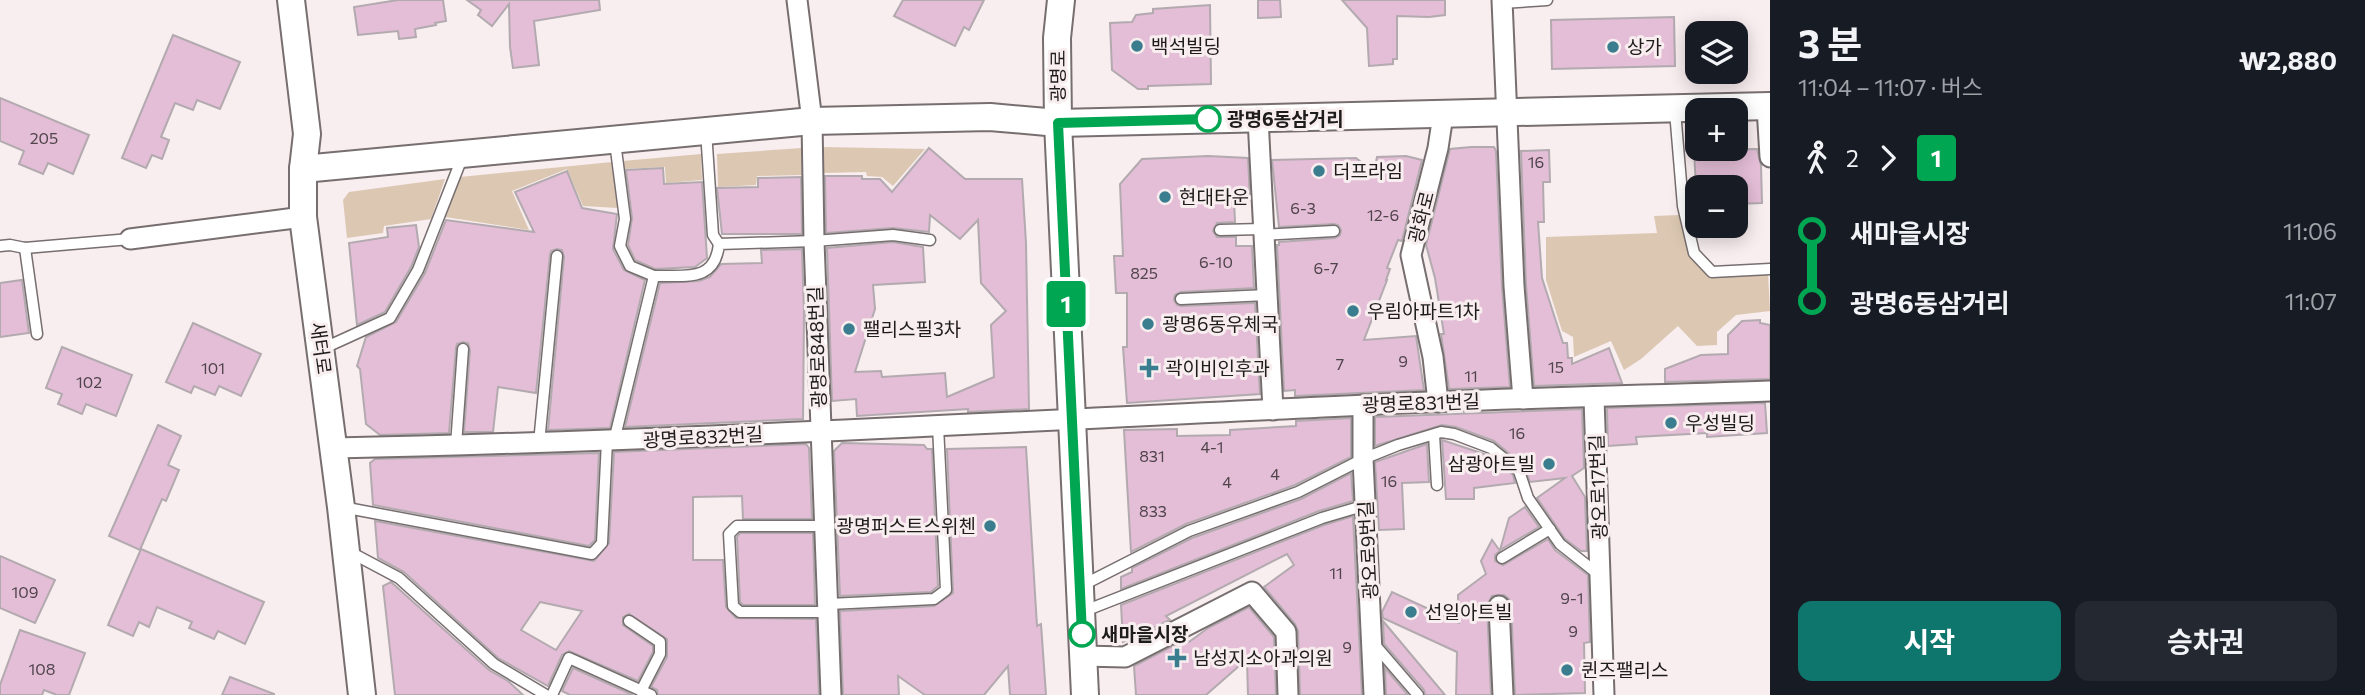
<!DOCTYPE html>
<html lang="ko">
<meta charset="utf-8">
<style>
:root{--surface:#171b24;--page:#242831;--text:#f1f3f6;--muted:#9ea1a6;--accent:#0f766e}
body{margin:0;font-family:Commissioner,"Noto Sans KR",sans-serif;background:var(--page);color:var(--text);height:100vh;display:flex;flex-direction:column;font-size:26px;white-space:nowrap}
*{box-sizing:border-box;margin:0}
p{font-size:23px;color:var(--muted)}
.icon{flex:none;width:38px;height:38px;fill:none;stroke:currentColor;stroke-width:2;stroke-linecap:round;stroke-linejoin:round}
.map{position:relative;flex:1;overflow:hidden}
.panel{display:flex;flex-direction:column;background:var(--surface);width:595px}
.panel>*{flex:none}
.badge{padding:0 14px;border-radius:5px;font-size:24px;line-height:46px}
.tools{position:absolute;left:1685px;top:21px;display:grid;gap:14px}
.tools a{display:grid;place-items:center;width:63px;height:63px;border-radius:14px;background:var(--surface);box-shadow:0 4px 18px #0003;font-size:35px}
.map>.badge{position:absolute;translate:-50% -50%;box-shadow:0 0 0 4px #fff}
.legs{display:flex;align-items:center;gap:10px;height:77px;padding:0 28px;font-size:23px}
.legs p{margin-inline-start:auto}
.overview{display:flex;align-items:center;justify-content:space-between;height:119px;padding:0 28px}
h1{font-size:38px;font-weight:700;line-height:52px}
.primary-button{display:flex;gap:14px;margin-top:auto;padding:14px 28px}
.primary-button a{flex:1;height:80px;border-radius:14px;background:var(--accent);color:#fff;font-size:28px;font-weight:700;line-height:80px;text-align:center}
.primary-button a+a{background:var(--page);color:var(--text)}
ul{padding:0 28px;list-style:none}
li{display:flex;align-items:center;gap:24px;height:70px;font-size:26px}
li i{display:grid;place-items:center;width:10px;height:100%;margin:0 9px;background:currentColor}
li i::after{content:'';width:18px;height:18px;margin:-9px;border:5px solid;border-radius:50%;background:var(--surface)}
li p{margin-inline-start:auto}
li:first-child i{background:linear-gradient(#0000 50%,currentColor 0)}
li:last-child i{background:linear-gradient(currentColor 50%,#0000 0)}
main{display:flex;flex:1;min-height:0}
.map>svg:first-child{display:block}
.green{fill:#dcc8b2}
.building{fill:#e4bed7;stroke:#b2aaaf;stroke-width:2;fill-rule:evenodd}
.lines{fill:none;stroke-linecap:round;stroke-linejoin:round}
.lane-casing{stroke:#776e6f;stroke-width:13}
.street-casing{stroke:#776e6f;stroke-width:23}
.secondary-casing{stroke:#776e6f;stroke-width:30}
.lane{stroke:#fff;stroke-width:10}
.street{stroke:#fff;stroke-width:19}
.secondary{stroke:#fff;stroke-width:26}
.line-1-casing{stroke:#fff;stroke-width:16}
.line-1{stroke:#00a651;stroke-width:10}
.poi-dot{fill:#3a7d8e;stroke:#f8edef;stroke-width:2.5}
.stop-1-dot{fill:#fff;stroke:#00a651;stroke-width:3.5}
.labels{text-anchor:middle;stroke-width:6;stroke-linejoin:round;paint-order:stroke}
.number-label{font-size:16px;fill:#50444b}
.poi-label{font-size:19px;fill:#1f1c1c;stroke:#f8edef;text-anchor:start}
.street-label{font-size:19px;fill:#1f1c1c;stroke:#f8edef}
.stop-label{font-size:19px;font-weight:bold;fill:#1f1c1c;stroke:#f8edef;text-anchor:start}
</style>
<main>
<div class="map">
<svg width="1770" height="695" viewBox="0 0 1770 695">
<rect width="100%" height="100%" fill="#f8edef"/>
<g class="green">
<polygon points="823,147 925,149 893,186 882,177 867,176 866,172 823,173"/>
<polygon points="801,148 802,175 757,176 756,185 718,187 717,154"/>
<polygon points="701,154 702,180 666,183 665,167 623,169 623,161"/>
<polygon points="612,162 618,208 583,206 567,169 512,191 529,230 445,217 460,177"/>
<polygon points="445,179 431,219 384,226 383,233 347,238 343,200 349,192"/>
<polygon points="1679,215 1691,257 1711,276 1768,273 1770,311 1736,315 1717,332 1717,345 1697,346 1678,326 1641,359 1624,370 1611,341 1574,357 1573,337 1562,331 1546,280 1546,237 1657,233 1654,216"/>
</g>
<g class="building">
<polygon points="398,0 443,0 446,21 435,23 436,25 415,29 416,37 399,39 398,31 358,35 354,7"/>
<polygon points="467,0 599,0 600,10 534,21 539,65 513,68 510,47 509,4 492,26 478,15 481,10"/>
<polygon points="903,0 984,0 969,30 964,27 955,46 894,16"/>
<polygon points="1258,0 1280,0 1281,17 1258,18"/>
<polygon points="1342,0 1445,0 1445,15 1429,17 1397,16 1397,59 1393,59 1393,64 1369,66 1367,28"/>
<polygon points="1210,5 1211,84 1148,86 1148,89 1138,89 1112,70 1110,23 1132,22 1136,15 1153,13 1153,9"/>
<polygon points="1674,17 1675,66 1552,69 1551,20"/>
<polygon points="173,35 240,62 220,109 197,100 193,110 175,103 161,137 169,140 162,159 152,155 146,168 122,158"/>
<polygon points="0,98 89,135 73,174 48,163 43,174 19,164 24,151 0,141"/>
<polygon points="1471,147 1494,147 1496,151 1502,287 1510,387 1449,389 1441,334 1444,334 1435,278 1426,245 1450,149"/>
<polygon points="929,148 965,179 1022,179 1026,243 1029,409 968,412 968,409 857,416 856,399 832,401 827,248 893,242 923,247 925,282 873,285 875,309 855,372 881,371 882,377 945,373 947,397 994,377 991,325 1006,311 981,283 978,220 960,239 930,215 929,232 893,228 826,233 825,176 862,176 862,179 880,179 892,192"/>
<polygon points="1757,149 1761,165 1762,203 1736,204 1736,187 1696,187 1694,150"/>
<polygon points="1549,150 1550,182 1543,182 1544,222 1538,222 1542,278 1563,343 1567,343 1568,358 1572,358 1572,364 1609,348 1622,383 1534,386 1526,285 1521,151"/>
<polygon points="1208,156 1248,158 1250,200 1234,201 1235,222 1217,223 1213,231 1217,237 1236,237 1236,246 1252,246 1254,288 1181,292 1175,295 1174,300 1177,305 1181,306 1255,303 1260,394 1127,403 1123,347 1127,347 1127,293 1116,293 1114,256 1123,256 1120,184 1142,159"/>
<polygon points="1406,156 1422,160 1402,241 1398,240 1387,268 1390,269 1386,280 1387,280 1364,340 1416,336 1424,390 1295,396 1295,390 1284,391 1277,245 1279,245 1279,242 1335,238 1340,235 1341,230 1338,225 1334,224 1279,227 1272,160 1356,158 1374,172 1377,157"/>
<polygon points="663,168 664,184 702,182 707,258 695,267 655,269 635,260 628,245 632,218 626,170"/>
<polygon points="567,171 582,208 617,214 613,249 624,270 645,280 610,428 548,430 564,257 562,250 557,249 551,251 550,255 536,393 498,387 493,432 464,432 470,350 468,343 463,342 457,344 456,348 449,433 380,435 366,424 360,369 357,366 366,337 396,322 425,273 446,220 534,232 515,192"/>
<polygon points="801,177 802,234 722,234 717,188 758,187 758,178"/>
<polygon points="416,225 419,247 411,267 385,312 357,325 349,243 388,237 387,228"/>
<polygon points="802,249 804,311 803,419 625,427 660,283 699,281 710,277 721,264 762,263 761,250"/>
<polygon points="22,280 29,333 0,337 0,283"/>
<polygon points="1760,320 1760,323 1770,325 1770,379 1665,382 1665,369 1701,355 1728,354 1728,335 1742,321"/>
<polygon points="193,323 261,354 241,396 219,386 215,395 194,386 191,393 166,382"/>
<polygon points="62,347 132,375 116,416 86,404 82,414 58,404 62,394 46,388"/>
<polygon points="1765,403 1767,433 1707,437 1707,433 1636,437 1637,444 1608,446 1607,408"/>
<polygon points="1582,409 1584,468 1572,476 1585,497 1587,551 1581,551 1565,539 1537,498 1565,478 1530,482 1524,466 1494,441 1456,427 1442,425 1375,446 1375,417"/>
<polygon points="1351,418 1351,457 1295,485 1186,524 1131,552 1124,430 1177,429 1177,436 1230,435 1230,430 1296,426 1296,421"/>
<polygon points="158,425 181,436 168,465 179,470 166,501 162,499 140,550 109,536"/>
<polygon points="1442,440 1487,455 1513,475 1515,483 1474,488 1474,499 1446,499"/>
<polygon points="842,443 924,445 927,449 932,449 938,586 931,592 840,596 834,451"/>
<path d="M806,444L809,448L812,519H743L742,496L693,497V560H723L726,607L736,618L816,619L819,695H658L657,690L651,687L667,657V639L629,614L623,617V625L653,646V652L638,681L569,651L562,655L548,686L498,658L404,572L378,558L375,521L594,561L609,543L614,452ZM540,602L582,611L556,650L521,630Z"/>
<polygon points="1427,444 1429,482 1402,483 1404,529 1379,530 1375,462"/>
<polygon points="1026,447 1037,626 1041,624 1046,695 1010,695 1008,666 984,695 925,695 898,676 899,695 843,695 840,611 934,606 953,593 947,449"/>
<polygon points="599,453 595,540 589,546 373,505 370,463 375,459"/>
<polygon points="1351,473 1353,501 1319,511 1121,589 1121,577 1132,572 1132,568 1192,538 1301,499"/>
<polygon points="1525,507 1539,527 1500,550 1509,518"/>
<polygon points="1353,516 1362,695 1300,695 1298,631 1295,624 1264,587 1294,565 1287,554 1166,616 1170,620 1123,642 1121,605 1324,525"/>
<polygon points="740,533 813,533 815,605 743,605 740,602 737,537"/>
<polygon points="1548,539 1555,550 1588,575 1590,642 1584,643 1585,693 1515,695 1511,605 1509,599 1504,595 1492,596 1487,606 1491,695 1456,695 1457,652 1383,618 1382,612 1392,592 1459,623 1458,595 1486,574 1481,561 1492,540 1500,551 1495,555 1495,561 1503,565"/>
<polygon points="141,549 264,602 245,644 218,631 214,639 189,628 192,622 157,607 149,627 139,622 133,636 108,625"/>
<polygon points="0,556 55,580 35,623 0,608"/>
<polygon points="391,582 489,670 508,681 523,695 395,695 383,586"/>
<polygon points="1249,607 1274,637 1276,695 1248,695 1247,659 1206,695 1136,695 1134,666 1186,639 1189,642 1208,628"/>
<polygon points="1383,621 1445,695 1425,695 1424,690 1384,644"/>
<polygon points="20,630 85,653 69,695 57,695 44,690 42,695 0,695 0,685"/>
<polygon points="573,668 633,695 570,695 562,691"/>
<polygon points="1385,668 1408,695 1386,695"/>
<polygon points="230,677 274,694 274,695 222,695"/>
</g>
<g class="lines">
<defs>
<g id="lane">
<polyline points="1502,3 1547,0"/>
<polyline points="1675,111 1683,206 1694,253 1712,272 1770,269"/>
<polyline points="706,131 713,235 719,244"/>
<polyline points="615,142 625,219 620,246 630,266 654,276"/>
<polyline points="1220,230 1263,229"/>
<polyline points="1263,235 1334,231"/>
<polyline points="0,246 10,245 25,248 130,239"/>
<polyline points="25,248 37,334"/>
<polyline points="1181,299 1267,295"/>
<polyline points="322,349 390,318 418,270 462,158"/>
<polyline points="1434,435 1437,485"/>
<path d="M614,441L654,276C685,275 715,283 719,244L814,241L893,235L930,240"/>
<polyline points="539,443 557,256"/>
<polyline points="456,445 463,349"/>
<polyline points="342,507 592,554 602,543 607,441"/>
<polyline points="826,526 737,526 729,534 733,606 740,612 828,612"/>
<polyline points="350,552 399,578 494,664 546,695"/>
<polyline points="1502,558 1550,529"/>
<polyline points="1083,585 1189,531 1298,492 1363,459 1398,445 1441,432 1454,434 1491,448 1519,471 1528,498 1560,544 1598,574"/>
<polyline points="829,604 934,599 946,590 938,426"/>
<polyline points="1082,612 1322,518 1366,505"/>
<polyline points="629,621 660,642 660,654 641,691"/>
<polyline points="1375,645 1418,695"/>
<polyline points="552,695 569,658 651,695"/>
</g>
<g id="street">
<polyline points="797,0 812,121 814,241 831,695"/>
<polyline points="1502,0 1514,286 1523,399"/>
<polyline points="1767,107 1770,157"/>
<polyline points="1258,118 1273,410"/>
<polyline points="130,239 303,217"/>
<polyline points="1594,398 1604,695"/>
<polyline points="1438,402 1433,357 1411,255 1438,148 1443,115"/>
<polyline points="1363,405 1363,459 1374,695"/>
<path d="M334,448C678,441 1022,421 1366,405C1500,398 1635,396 1770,391"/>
<polyline points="1499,606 1503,695"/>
<polyline points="1083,656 1125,657 1252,592 1286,632 1288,695"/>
</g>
<g id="secondary">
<polyline points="291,0 307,134 303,169 303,217 341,507 362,695"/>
<polyline points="1061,0 1057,38 1058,123 1085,695"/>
<polyline points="303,169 812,121 990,117 1058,123 1770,106"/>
</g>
</defs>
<use href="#lane" class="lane-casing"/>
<use href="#street" class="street-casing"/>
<use href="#secondary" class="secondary-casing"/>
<use href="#lane" class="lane"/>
<use href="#street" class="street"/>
<use href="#secondary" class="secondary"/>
</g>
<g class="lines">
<defs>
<polyline id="line-1" points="1082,634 1058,123 1208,119"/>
</defs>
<use href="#line-1" class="line-1-casing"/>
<use href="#line-1" class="line-1"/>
</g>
<g class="poi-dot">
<circle cx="1137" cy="46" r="7"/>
<circle cx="1613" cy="47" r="7"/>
<circle cx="1319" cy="171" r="7"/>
<circle cx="1165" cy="197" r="7"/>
<circle cx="1353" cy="311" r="7"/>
<circle cx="1148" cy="324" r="7"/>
<circle cx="849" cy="329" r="7"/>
<path d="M1145.5 357.5h7v7h7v7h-7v7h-7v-7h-7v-7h7z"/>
<circle cx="1671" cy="423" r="7"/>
<circle cx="1549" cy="464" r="7"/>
<circle cx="990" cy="526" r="7"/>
<circle cx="1411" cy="612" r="7"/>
<path d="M1173.5 647.5h7v7h7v7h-7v7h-7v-7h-7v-7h7z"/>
<circle cx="1567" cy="670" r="7"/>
</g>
<g class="stop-1-dot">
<circle cx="1208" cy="119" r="12"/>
<circle cx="1082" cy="634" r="12"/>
</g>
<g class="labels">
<g class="number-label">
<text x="44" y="144">205</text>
<text x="1536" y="168">16</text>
<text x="1303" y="214">6-3</text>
<text x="1383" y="221">12-6</text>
<text x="1216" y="268">6-10</text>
<text x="1326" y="274">6-7</text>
<text x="1144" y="279">825</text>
<text x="1403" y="367">9</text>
<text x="1340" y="370">7</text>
<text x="1556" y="373">15</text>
<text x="213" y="374">101</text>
<text x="1471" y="382">11</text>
<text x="89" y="388">102</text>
<text x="1517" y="439">16</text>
<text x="1212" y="453">4-1</text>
<text x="1152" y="462">831</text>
<text x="1275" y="480">4</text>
<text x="1389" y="487">16</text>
<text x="1227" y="488">4</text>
<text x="1153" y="517">833</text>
<text x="1336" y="579">11</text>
<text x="25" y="598">109</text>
<text x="1572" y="604">9-1</text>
<text x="1573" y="637">9</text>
<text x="1347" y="653">9</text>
<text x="42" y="675">108</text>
</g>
<g class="poi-label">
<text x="1151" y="53">백석빌딩</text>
<text x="1627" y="54">상가</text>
<text x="1333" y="178">더프라임</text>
<text x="1179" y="204">현대타운</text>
<text x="1367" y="318">우림아파트1차</text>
<text x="1162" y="331">광명6동우체국</text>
<text x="863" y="336">팰리스필3차</text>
<text x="1165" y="375">곽이비인후과</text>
<text x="1685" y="430">우성빌딩</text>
<text x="1535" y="471" text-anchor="end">삼광아트빌</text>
<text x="976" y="533" text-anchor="end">광명퍼스트스위첸</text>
<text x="1425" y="619">선일아트빌</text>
<text x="1193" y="665">남성지소아과의원</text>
<text x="1581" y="677">퀸즈팰리스</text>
</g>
<g class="street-label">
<text transform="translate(1058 76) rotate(-90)" y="7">광명로</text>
<text transform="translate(1421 217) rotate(-76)" y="7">광화로</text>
<text transform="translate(817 347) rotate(-92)" y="7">광명로848번길</text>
<text transform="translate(321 348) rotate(82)" y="7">새터로</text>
<text transform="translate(1421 403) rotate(-2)" y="7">광명로831번길</text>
<text transform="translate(703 437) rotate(-3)" y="7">광명로832번길</text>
<text transform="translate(1598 487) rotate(-92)" y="7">광오로17번길</text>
<text transform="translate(1368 550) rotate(-93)" y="7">광오로9번길</text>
</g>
<g class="stop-label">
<text x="1227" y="126">광명6동삼거리</text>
<text x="1101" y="641">새마을시장</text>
</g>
</g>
</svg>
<div class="tools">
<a><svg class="icon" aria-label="layers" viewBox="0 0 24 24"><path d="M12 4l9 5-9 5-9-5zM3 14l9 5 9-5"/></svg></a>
<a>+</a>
<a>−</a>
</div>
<b class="badge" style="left:1066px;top:304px;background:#00a651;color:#fff">1</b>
</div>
<section class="panel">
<div class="overview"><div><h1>3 분</h1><p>11:04 – 11:07 · 버스</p></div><b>₩2,880</b></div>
<div class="legs"><svg class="icon" aria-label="walk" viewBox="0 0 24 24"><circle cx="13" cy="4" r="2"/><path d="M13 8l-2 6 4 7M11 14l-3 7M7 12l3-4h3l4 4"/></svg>2<svg class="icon" aria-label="forward" viewBox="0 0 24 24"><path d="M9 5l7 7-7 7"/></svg><b class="badge" style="background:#00a651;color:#fff">1</b></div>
<ul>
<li><i style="color:#00a651"></i><b>새마을시장</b><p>11:06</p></li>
<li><i style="color:#00a651"></i><b>광명6동삼거리</b><p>11:07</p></li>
</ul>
<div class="primary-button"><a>시작</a><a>승차권</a></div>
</section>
</main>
